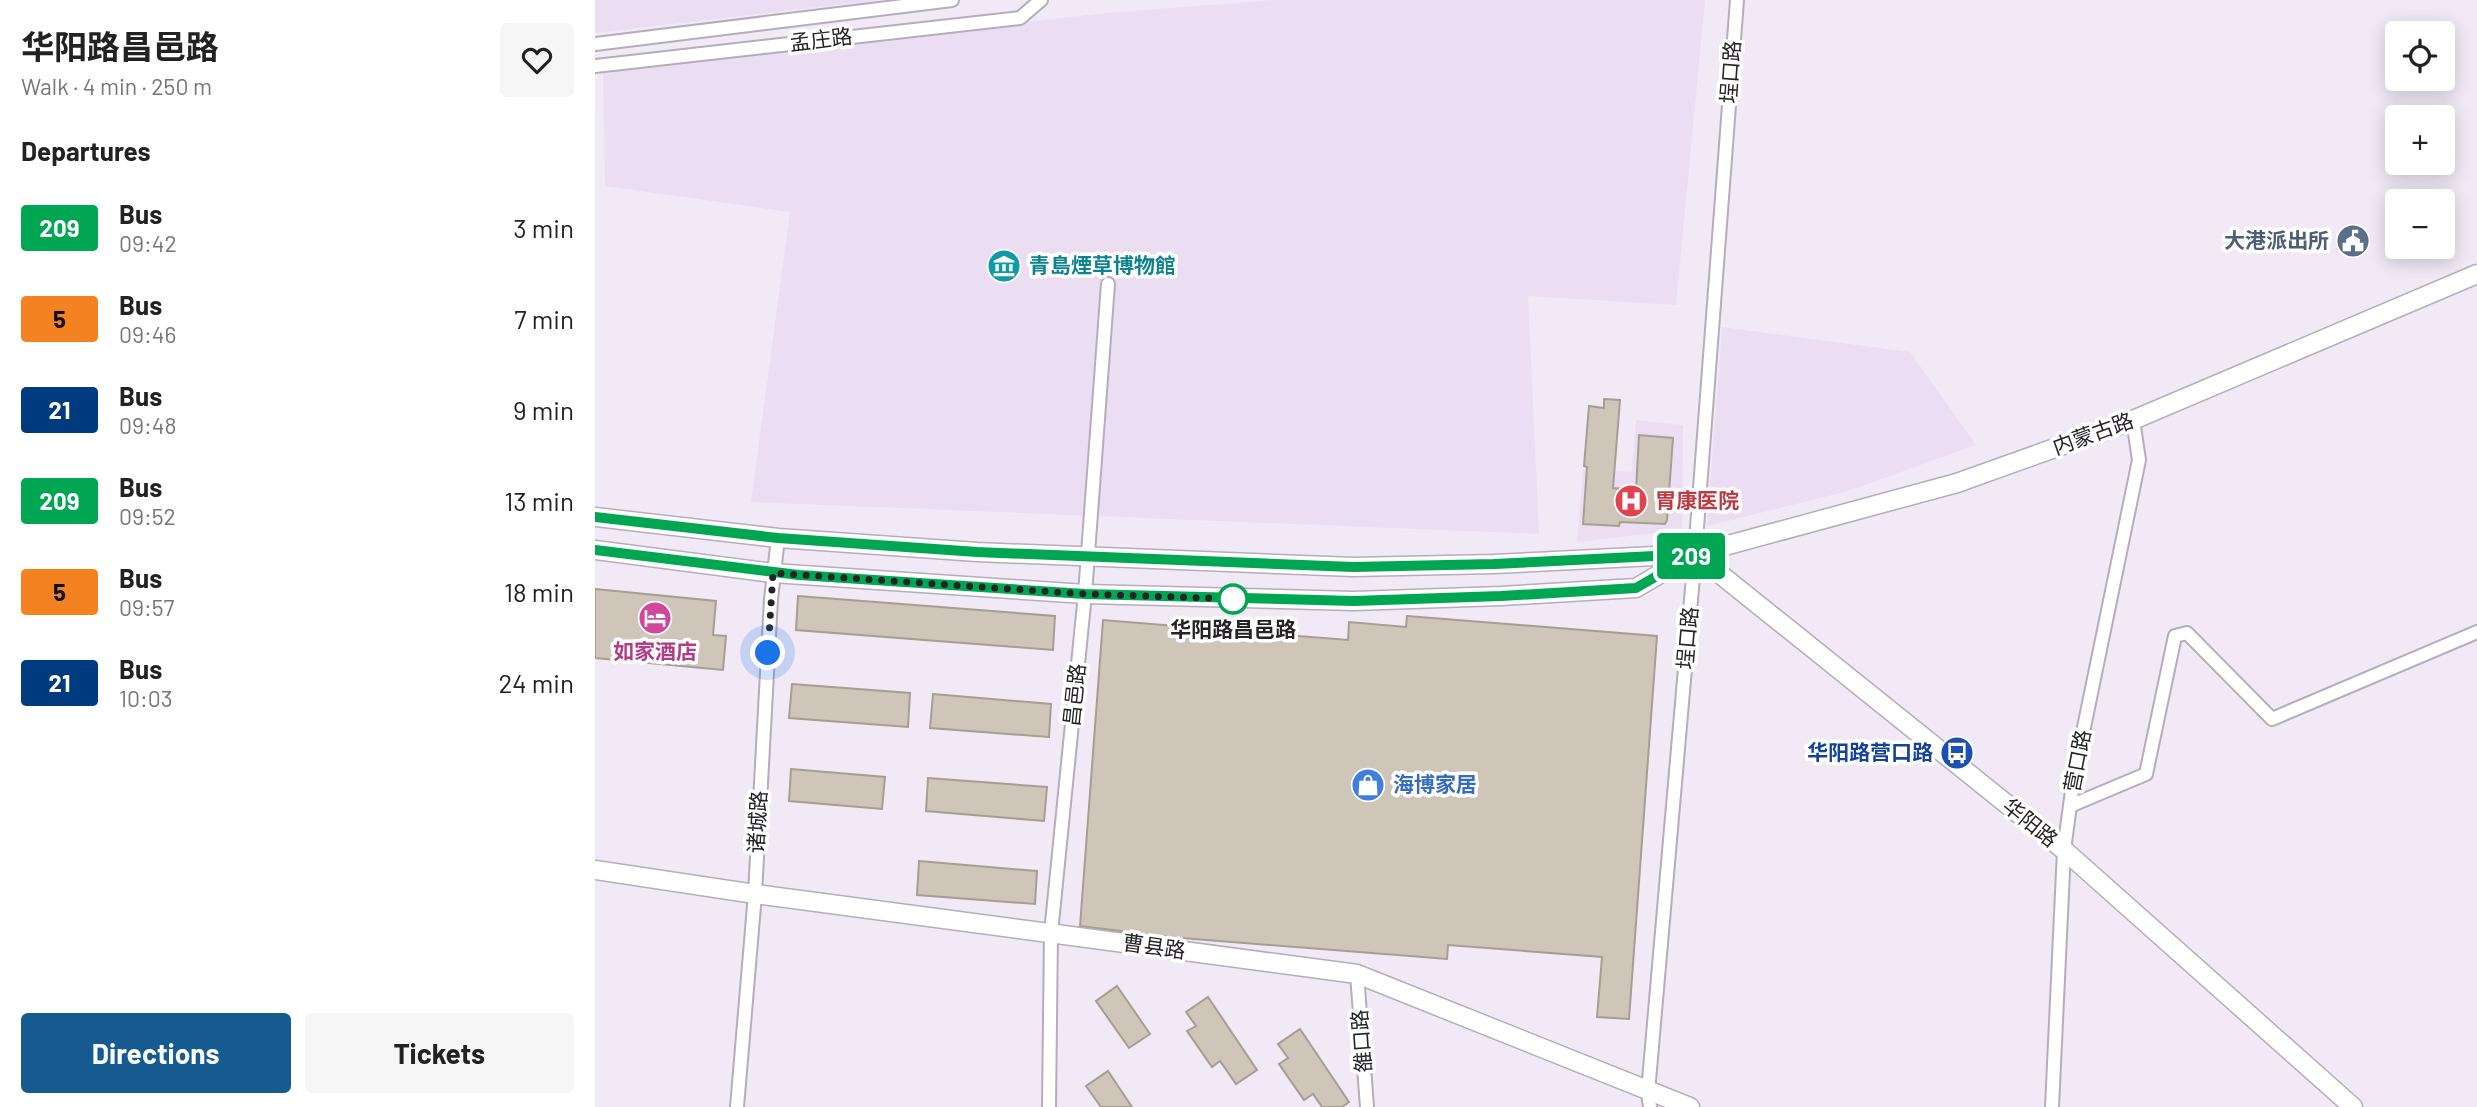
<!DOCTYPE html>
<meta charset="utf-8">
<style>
:root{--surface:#fff;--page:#f6f6f6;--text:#222;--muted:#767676;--accent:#165b8f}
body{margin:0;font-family:Barlow,"Noto Sans SC",sans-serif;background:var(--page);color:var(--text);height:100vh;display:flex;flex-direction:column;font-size:26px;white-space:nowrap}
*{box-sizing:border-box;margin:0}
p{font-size:23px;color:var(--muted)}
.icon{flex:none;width:38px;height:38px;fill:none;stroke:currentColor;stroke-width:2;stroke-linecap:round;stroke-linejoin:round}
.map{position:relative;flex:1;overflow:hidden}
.details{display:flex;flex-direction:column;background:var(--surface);width:595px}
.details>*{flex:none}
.badge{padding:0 14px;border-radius:5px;font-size:24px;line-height:46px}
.buttons{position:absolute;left:1790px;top:21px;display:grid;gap:14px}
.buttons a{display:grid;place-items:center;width:70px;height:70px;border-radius:7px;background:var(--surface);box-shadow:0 4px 18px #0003;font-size:35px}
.you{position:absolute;width:35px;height:35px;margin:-18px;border:5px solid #fff;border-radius:50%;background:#1a73e8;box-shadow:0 0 0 10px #1a73e833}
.map>.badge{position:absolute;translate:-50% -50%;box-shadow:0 0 0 4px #fff}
h2{padding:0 21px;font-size:26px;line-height:63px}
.round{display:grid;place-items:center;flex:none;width:74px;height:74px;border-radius:7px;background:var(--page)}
.summary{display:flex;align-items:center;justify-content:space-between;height:119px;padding:0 21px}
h1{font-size:33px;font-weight:700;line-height:52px}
.action{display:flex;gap:14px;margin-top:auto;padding:14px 21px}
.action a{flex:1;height:80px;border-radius:7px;background:var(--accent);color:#fff;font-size:28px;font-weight:700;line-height:80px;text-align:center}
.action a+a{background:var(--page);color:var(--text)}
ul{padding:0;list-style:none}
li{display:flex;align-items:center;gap:21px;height:91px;padding:0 21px}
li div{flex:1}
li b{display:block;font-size:26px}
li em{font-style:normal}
li .badge{min-width:77px;font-weight:700;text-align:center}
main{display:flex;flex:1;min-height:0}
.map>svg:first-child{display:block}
.built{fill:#ebdef2}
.building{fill:#cfc5b9;stroke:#a79e92;stroke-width:2}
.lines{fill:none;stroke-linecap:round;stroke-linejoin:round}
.street-casing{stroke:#b5adb9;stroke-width:16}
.secondary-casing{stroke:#b5adb9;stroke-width:21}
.street{stroke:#fff;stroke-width:12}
.secondary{stroke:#fff;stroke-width:18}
.line-casing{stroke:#fff;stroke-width:16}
.line{stroke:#00a651;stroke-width:10}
.walk{stroke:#262327;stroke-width:7;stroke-dasharray:0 12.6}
.stop-dot{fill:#fff;stroke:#00a651;stroke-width:3.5}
.labels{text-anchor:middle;stroke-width:7;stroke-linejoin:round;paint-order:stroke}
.street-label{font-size:21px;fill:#262327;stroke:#fff}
.service-label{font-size:21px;font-weight:bold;fill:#4e5e75;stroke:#fff;text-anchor:end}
.culture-label{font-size:21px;font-weight:bold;fill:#0d838f;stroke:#fff;text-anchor:start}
.health-label{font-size:21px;font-weight:bold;fill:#be3a42;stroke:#fff;text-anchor:start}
.stop-label{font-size:21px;font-weight:bold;fill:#262327;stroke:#fff}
.hotel-label{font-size:21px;font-weight:bold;fill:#b23c85;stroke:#fff}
.transit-label{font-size:21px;font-weight:bold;fill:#164399;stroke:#fff;text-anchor:end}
.shop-label{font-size:21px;font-weight:bold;fill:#366cbe;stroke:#fff;text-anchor:start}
</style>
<main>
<section class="details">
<div class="summary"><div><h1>华阳路昌邑路</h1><p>Walk · 4 min · 250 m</p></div><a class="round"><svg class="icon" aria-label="heart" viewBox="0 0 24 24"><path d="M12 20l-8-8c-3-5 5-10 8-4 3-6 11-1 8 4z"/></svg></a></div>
<h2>Departures</h2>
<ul>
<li><span class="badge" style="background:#00a651;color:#fff">209</span><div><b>Bus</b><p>09:42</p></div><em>3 min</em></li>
<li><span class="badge" style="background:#f58220;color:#111">5</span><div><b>Bus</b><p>09:46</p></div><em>7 min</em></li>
<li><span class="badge" style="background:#003b80;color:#fff">21</span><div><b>Bus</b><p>09:48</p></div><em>9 min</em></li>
<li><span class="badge" style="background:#00a651;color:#fff">209</span><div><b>Bus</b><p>09:52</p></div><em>13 min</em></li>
<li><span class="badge" style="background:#f58220;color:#111">5</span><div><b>Bus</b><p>09:57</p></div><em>18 min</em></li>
<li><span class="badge" style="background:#003b80;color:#fff">21</span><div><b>Bus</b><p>10:03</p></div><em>24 min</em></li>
</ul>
<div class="action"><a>Directions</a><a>Tickets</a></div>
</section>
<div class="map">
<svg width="1882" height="1107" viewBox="0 0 1882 1107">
<rect width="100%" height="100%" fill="#f1e9f6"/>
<g class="built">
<polygon points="0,0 284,0 0,33"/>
<polygon points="679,0 1110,0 1081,305 933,296 944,534 156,502 195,212 10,186 8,69 511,13"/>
<polygon points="1127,327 1315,352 1381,445 1253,491 1112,526"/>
<polygon points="1041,420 1088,425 1087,530 982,542 988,469 1037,472"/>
</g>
<g class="building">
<polygon points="1009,399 1025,400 1018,488 1041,490 1044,435 1078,438 1072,520 1070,524 1025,522 1024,526 988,524 992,467 989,466 994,406 1009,408"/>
<polygon points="0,589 121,601 118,635 131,636 128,670 0,658"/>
<polygon points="203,596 460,616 458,650 201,630"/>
<polygon points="812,616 1062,636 1034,1019 1002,1017 1007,957 853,945 852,959 574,937 485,926 508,620 753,640 754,622 811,627"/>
<polygon points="197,684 315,693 313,727 194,718"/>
<polygon points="338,694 456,704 454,737 335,728"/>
<polygon points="196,769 290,777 287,809 194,801"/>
<polygon points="333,778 452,787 449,821 331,811"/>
<polygon points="324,861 442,871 440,904 322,895"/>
<polygon points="522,986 555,1034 534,1048 501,1001"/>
<polygon points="613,997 662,1070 641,1084 625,1061 617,1067 592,1031 601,1026 591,1012"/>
<polygon points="705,1029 754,1102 747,1107 727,1107 718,1094 709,1100 684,1064 693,1058 683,1044"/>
<polygon points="513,1071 537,1107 506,1107 491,1086"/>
</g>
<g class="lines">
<defs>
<g id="street">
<polyline points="0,44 357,0"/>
<polyline points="0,66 425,18 446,0"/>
<polyline points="1475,806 1551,774 1580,636 1592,633 1677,719 1882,632"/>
<polyline points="762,974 772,1107"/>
<polyline points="142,1107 160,894 176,599 183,538"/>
<polyline points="454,1107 456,933 490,594 513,284"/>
<polyline points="1055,1107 1053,1092 1100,554 1142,0"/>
<polyline points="1457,1107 1469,850 1479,776 1544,460 1538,420"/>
</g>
<g id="secondary">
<polyline points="0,517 183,538 382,552 758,567 899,564 1100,554 1362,483 1538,420 1882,274"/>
<polyline points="0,550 178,573 490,594 759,601 906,596 1041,588 1097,555"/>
<polyline points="1100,554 1469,850 1758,1107"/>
<polyline points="0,870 160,894 762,974 1095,1107"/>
</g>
</defs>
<use href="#street" class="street-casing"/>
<use href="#secondary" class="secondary-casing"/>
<use href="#street" class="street"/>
<use href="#secondary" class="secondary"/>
</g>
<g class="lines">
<defs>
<polyline id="line" points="0,517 183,538 382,552 758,567 899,564 1100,554 1041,588 906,596 759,601 490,594 204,575 0,550"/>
</defs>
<use href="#line" class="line-casing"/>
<use href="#line" class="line"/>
<polyline class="walk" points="173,653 178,573 490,594 642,599 638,599"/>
</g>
<defs>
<symbol id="civic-disc" viewBox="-11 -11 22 22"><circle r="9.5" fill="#5c6f8a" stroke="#fff"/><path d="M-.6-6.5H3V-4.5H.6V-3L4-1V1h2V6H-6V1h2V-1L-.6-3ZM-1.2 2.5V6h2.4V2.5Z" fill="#fff"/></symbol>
<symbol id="museum-disc" viewBox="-11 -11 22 22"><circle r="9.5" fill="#0f9aa8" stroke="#fff"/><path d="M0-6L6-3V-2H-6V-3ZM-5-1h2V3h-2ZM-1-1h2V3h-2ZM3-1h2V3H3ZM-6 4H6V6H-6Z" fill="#fff"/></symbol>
<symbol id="hospital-disc" viewBox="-11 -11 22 22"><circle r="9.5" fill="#e0444e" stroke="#fff"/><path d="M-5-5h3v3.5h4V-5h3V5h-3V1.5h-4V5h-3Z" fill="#fff"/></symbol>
<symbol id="hotel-disc" viewBox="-11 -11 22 22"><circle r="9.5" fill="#d1479c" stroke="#fff"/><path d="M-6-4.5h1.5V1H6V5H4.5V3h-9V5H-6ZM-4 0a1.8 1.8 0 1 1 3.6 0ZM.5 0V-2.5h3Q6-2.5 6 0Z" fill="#fff"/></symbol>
<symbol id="bus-disc" viewBox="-11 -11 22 22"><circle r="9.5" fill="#1a4fb4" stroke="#fff"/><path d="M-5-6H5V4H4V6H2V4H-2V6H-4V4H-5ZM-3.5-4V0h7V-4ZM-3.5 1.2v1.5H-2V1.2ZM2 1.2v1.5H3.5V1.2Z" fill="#fff"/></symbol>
<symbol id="shop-disc" viewBox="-11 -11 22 22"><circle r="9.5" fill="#3f7fe0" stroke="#fff"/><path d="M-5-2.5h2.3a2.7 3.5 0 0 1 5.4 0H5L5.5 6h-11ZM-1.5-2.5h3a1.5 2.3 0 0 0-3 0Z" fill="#fff"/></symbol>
</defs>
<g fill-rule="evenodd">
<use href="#civic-disc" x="1739" y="222" width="38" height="38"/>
<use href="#museum-disc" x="390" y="247" width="38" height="38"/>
<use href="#hospital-disc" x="1017" y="482" width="38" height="38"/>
<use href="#hotel-disc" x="41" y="599" width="38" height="38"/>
<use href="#bus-disc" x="1343" y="734" width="38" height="38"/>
<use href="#shop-disc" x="754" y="766" width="38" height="38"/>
</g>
<circle class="stop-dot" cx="638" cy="599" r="14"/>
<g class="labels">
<g class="street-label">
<text transform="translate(226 40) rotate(-7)" y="7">孟庄路</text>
<text transform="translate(1136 72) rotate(-86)" y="7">埕口路</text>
<text transform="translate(1498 434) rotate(-20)" y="7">内蒙古路</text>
<text transform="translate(1093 638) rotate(-85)" y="7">埕口路</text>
<text transform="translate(480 695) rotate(-84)" y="7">昌邑路</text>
<text transform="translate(1483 761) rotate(-79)" y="7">营口路</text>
<text transform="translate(163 822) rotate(-87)" y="7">诸城路</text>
<text transform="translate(1435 823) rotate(39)" y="7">华阳路</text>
<text transform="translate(559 947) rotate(8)" y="7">曹县路</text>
<text transform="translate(767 1041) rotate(-94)" y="7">雒口路</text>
</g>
<g class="service-label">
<text x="1734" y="248">大港派出所</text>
</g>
<g class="culture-label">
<text x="434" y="273">青島煙草博物館</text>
</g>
<g class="health-label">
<text x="1060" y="508">胃康医院</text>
</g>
<g class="stop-label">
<text x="638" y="637">华阳路昌邑路</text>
</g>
<g class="hotel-label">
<text x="60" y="659">如家酒店</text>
</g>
<g class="transit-label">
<text x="1338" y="760">华阳路营口路</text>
</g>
<g class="shop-label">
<text x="798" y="792">海博家居</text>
</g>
</g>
</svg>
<div class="buttons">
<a><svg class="icon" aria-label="locate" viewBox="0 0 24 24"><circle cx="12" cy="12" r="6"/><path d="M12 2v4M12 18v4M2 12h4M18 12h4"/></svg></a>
<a>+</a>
<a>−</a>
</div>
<div class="you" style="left:173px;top:653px"></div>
<b class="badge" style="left:1096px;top:556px;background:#00a651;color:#fff">209</b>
</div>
</main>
